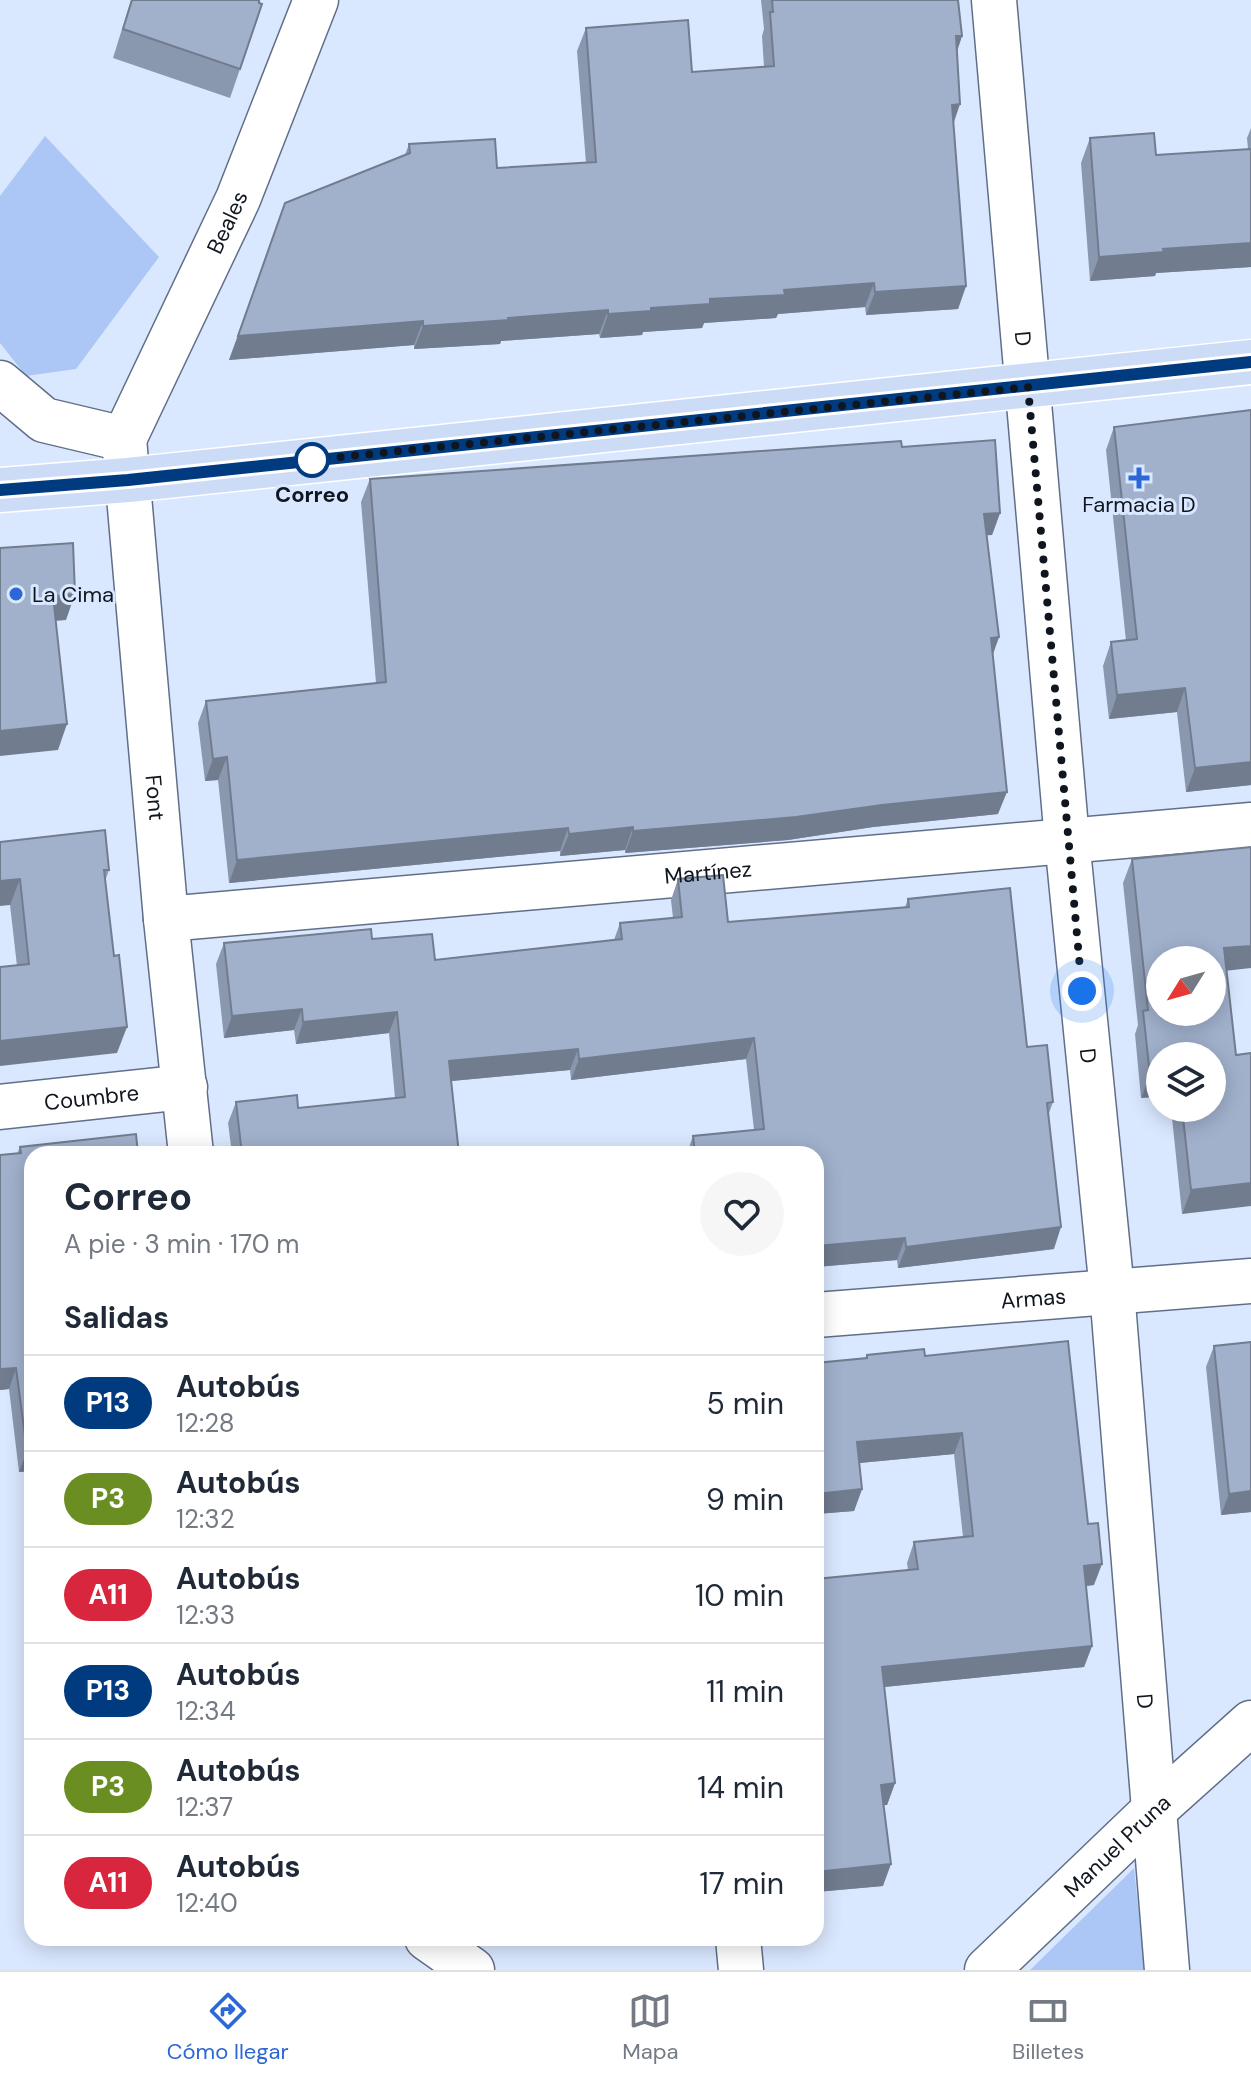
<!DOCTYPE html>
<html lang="es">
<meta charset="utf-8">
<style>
:root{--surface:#fff;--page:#f6f6f7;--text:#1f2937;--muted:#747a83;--line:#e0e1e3;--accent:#2b67d5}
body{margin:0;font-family:"DM Sans",sans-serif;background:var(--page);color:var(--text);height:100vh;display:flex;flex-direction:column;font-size:30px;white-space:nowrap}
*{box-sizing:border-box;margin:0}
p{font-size:26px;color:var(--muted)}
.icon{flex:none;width:44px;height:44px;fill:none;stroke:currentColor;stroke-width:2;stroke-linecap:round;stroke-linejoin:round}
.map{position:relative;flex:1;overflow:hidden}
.side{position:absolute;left:24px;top:1146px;width:800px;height:800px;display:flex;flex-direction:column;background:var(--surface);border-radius:24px;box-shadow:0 4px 20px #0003}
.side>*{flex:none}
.badge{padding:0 16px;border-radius:26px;font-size:28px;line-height:52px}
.needle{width:52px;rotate:233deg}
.tools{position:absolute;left:1146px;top:946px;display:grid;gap:16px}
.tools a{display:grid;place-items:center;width:80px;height:80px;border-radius:50%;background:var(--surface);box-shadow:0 4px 20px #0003;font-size:40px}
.you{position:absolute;width:40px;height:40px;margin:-20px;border:6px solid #fff;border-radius:50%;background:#1a73e8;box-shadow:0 0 0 12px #1a73e833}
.map>.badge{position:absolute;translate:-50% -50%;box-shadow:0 0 0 4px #fff}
h2{padding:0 40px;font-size:30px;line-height:72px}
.round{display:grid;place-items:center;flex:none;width:84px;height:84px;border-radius:42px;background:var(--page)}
.summary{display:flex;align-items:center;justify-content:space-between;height:136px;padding:0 40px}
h1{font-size:38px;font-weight:700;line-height:60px}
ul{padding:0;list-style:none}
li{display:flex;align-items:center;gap:24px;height:96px;padding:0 40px;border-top:2px solid var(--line)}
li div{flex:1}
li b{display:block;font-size:30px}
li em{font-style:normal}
li .badge{min-width:88px;font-weight:700;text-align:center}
.tab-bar{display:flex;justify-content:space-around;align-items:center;height:112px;border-top:2px solid var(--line);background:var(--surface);font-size:22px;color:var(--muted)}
.tab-bar a{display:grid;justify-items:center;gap:4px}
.tab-bar .current{color:var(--accent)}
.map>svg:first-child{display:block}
.green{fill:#acc7f5}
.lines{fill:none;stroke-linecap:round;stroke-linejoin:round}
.minor-casing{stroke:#606f88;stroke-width:47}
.major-casing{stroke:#fff;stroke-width:47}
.minor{stroke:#fff;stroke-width:44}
.major{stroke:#ccdcf7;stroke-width:44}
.wall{fill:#8a98af}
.shaded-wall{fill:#717c8f}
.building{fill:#a1b1cc;stroke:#717c8f;stroke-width:2;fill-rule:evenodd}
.line-casing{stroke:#fff;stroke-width:18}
.line{stroke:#003b80;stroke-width:12}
.walk{stroke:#10161f;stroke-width:8;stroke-dasharray:0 14.4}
.stop-dot{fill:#fff;stroke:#003b80;stroke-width:4}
.poi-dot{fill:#2b67d5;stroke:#dae8ff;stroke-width:3}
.labels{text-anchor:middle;stroke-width:6;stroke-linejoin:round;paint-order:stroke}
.street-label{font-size:22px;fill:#10161f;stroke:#dae8ff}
.stop-label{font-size:22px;font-weight:bold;fill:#10161f;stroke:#dae8ff}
.poi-label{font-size:22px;fill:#10161f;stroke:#dae8ff}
</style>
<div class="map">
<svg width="1251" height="1970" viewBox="0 0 1251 1970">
<rect width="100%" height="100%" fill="#dae8ff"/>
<g class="green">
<polygon points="45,136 159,257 76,369 26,376 0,343 0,196"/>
<polygon points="1134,1868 1145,1970 1030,1970 1122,1880"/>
</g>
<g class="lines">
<defs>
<g id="minor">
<path id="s1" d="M994,0L1067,840L1112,1291L1167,1970"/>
<polyline points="0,383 44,420 124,439"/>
<path id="s2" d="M124,439L166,919L191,1154"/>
<path id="s3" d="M124,439L238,199L316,0"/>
<path id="s4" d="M166,919L1251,825"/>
<path id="s5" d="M0,1107L185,1087"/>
<path id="s6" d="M816,1315L1251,1281"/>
<polyline points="427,1938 472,1970"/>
<polyline points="738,1938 741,1970"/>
<path id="s7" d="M987,1970L1153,1811L1251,1723"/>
</g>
<polyline id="major" points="0,490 128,480 1251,362"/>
</defs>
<use href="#minor" class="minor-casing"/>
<use href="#major" class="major-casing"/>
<use href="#minor" class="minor"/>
<use href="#major" class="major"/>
</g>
<g class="wall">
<polygon points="131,0 259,0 240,69 230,98 113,58"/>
<polygon points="761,0 958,0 962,36 957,52 953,124 966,286 958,309 866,315 865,307 778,314 776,318 704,323 702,328 643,332 642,335 600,338 599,334 501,341 500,344 414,349 414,345 229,360 285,203 405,155 409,144 497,168 586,163 577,51 586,28 692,72 764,67 762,36 764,29"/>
<polygon points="1251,128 1251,267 1156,273 1155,276 1090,281 1081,163 1090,138 1156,155 1248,149 1247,138"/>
<polygon points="1114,427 1251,785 1186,792 1177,712 1109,719 1103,666 1111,642 1126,641 1106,450"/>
<polygon points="902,447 1000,513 992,535 987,535 999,637 992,655 998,814 873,827 788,840 625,853 625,850 560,856 560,851 229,883 218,780 205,781 198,723 206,701 376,683 361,502 370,479"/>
<polygon points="0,842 109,870 105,881 117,1053 17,966 10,905"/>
<polygon points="1132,859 1226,971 1236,1055 1251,1053 1182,1214 1171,1108 1212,1108 1212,1056 1160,1056 1141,1098 1135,1034 1138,1025 1123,883"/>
<polygon points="678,879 728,922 905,907 908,899 1027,1047 1053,1102 1049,1113 1054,1249 898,1268 897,1260 816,1267 816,1154 687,1153 693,1136 754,1130 746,1059 571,1080 570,1070 451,1081 459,1154 232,1154 228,1123 236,1102 298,1108 395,1098 389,1033 296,1044 294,1030 224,1038 216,964 224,943 372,939 435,960 614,940 620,923 673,918 671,900"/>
<polygon points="20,1147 32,1154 32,1471 19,1472 9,1389 0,1390 0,1155 17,1154"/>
<polygon points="1214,1346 1251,1512 1221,1515 1206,1367"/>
<polygon points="867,1355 925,1356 1094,1585 1086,1586 1092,1646 1084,1667 884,1687 895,1783 887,1805 884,1805 883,1886 816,1892 816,1579 908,1570 907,1563 914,1542 963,1537 954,1454 859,1463 862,1489 854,1511 816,1514 816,1363 865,1358"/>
</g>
<g class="shaded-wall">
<polygon points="956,36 962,36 954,59"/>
<polygon points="960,104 952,128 952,105"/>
<polygon points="1251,243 1251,267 1156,273 1155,276 1090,281 1099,257 1163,249"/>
<polygon points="874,283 865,307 778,314 776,318 704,323 702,328 643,332 642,335 600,338 608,314 710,299 784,290"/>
<polygon points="966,286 958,309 866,315 875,292"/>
<polygon points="608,310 599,334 501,341 500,344 414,349 423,326"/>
<polygon points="423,321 414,345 229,360 238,336"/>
<polygon points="1000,513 992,535 976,536 984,514"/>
<polygon points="75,594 66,620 43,622 53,596"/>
<polygon points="999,637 991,660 991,638"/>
<polygon points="1185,688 1177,712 1109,719 1117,695"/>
<polygon points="67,724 58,750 0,756 0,731"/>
<polygon points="227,757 218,780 205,781 213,759"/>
<polygon points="1251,762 1251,785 1186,792 1195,768"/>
<polygon points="1007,792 998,814 873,827 788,840 625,853 633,831"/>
<polygon points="633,827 625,850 560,856 569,834"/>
<polygon points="568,828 560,851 229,883 237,860"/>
<polygon points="20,879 10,905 0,906 0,881"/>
<polygon points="1251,946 1251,968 1215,972 1224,948"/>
<polygon points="302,1009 294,1030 224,1038 232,1016"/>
<polygon points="397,1012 389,1033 296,1044 303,1022"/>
<polygon points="127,1027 117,1053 0,1066 0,1041"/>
<polygon points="754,1038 746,1059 571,1080 579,1059"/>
<polygon points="578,1049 570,1070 441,1082 449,1061"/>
<polygon points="1160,1074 1160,1097 1141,1098 1150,1075"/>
<polygon points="1251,1183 1251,1206 1182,1214 1191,1190"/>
<polygon points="1061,1227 1054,1249 898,1268 906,1247"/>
<polygon points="905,1238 897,1260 816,1267 816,1246"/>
<polygon points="16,1368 9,1389 0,1390 0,1369"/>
<polygon points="962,1433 954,1454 849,1464 857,1442"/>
<polygon points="32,1450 32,1471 19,1472 27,1451"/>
<polygon points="862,1489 854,1511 816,1514 816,1494"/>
<polygon points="1251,1491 1251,1512 1221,1515 1229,1494"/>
<polygon points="1102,1564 1094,1585 1076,1587 1084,1566"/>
<polygon points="1092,1646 1084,1667 874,1688 882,1667"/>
<polygon points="895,1783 887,1805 874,1806 881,1785"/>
<polygon points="891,1864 883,1886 816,1892 816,1872"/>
</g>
<g class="building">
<polygon points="132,0 259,0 259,3 262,4 240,69 123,29"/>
<polygon points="772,0 958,0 962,36 956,36 960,104 952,105 966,286 875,292 874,283 784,290 785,295 710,299 710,304 651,308 651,311 608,314 608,310 508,318 509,320 423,326 423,321 238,336 285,203 410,153 409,144 495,139 497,168 596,162 586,28 688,20 692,72 774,66 770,12 773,12"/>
<polygon points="1154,133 1156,155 1251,149 1251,243 1163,249 1164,252 1099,257 1090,138"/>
<polygon points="1251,410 1251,762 1195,768 1185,688 1117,695 1111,642 1137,639 1114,427"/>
<polygon points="995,440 1000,513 984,514 999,637 991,638 1007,792 882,805 796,817 633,831 633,827 569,834 568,828 237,860 227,757 213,759 206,701 386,682 370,479 901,441 902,447"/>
<polygon points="73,543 75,594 53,596 67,724 0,731 0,548"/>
<polygon points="105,830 109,870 104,870 114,956 119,955 127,1027 0,1041 0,967 29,964 20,879 0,881 0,842"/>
<path d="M1251,847V946L1224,948L1236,1055L1251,1053V1183L1191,1190L1182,1108H1212V1056H1160V1074L1150,1075L1143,1011L1148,1010L1132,859ZM1160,960H1212V1012H1160Z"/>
<polygon points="723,875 728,922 909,907 908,899 1010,888 1027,1047 1047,1045 1053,1102 1047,1103 1061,1227 906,1247 905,1238 816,1246 816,1154 681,1154 695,1152 693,1136 764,1129 754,1038 579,1059 578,1049 449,1061 459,1154 242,1154 236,1102 297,1095 298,1108 405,1097 397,1012 303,1022 302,1009 232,1016 224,943 371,929 372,939 432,934 435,960 622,939 620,923 682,917 678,879"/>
<polygon points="136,1134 138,1154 32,1154 32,1450 27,1451 16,1368 0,1369 0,1155 21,1153 20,1147"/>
<polygon points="1068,1341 1088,1524 1098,1523 1102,1564 1084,1566 1092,1646 882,1667 895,1783 881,1785 891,1864 816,1872 816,1579 918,1569 914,1542 973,1536 962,1433 857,1442 862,1489 816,1494 816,1363 867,1358 867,1355 924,1349 925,1356"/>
<polygon points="1251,1342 1251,1491 1229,1494 1214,1346"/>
</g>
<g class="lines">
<defs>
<polyline id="line" points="0,490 128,480 1251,362"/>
</defs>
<use href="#line" class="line-casing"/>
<use href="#line" class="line"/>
<polyline class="walk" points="312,460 1028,387 1082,991"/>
</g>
<circle class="stop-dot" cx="312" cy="460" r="16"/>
<g class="poi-dot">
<path d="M1135 466h8v8h8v8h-8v8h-8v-8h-8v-8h8z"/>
<circle cx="16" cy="594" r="8"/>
</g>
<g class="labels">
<g class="street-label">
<text dy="8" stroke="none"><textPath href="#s3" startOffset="240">Beales</textPath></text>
<text dy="8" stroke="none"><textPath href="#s1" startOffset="340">D</textPath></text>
<text dy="8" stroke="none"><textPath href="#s2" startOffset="360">Font</textPath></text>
<text dy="8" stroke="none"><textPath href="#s4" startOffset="544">Martínez</textPath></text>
<text dy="8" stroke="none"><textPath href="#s1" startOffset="1060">D</textPath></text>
<text dy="8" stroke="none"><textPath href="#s5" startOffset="92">Coumbre</textPath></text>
<text dy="8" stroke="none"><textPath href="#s6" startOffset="218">Armas</textPath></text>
<text dy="8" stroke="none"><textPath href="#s1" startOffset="1708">D</textPath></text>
<text dy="8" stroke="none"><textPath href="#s7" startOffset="180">Manuel Pruna</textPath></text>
</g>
<g class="stop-label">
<text x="312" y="502">Correo</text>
</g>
<g class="poi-label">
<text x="1139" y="512">Farmacia D</text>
<text x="32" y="602" text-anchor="start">La Cima</text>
</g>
</g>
</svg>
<div class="tools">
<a><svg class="needle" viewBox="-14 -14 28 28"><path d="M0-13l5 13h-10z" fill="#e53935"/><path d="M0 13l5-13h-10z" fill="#747a83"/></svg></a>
<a><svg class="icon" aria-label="layers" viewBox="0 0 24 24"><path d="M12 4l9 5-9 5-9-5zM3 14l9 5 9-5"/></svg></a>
</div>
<div class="you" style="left:1082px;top:991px"></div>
<section class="side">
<div class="summary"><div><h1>Correo</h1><p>A pie · 3 min · 170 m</p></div><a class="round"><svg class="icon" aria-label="heart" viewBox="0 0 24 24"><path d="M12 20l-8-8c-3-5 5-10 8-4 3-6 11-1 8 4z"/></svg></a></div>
<h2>Salidas</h2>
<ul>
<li><span class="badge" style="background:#003b80;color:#fff">P13</span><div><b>Autobús</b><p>12:28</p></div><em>5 min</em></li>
<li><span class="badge" style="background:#6b8e23;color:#fff">P3</span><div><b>Autobús</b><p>12:32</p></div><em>9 min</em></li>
<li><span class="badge" style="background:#d7263d;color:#fff">A11</span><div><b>Autobús</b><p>12:33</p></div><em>10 min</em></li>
<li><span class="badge" style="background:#003b80;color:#fff">P13</span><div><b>Autobús</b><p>12:34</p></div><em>11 min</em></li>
<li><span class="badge" style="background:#6b8e23;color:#fff">P3</span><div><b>Autobús</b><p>12:37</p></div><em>14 min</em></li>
<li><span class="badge" style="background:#d7263d;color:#fff">A11</span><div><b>Autobús</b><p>12:40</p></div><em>17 min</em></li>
</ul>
</section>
</div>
<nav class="tab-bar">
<a class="current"><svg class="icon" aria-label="directions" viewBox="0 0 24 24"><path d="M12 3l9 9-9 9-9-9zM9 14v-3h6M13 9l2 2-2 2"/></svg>Cómo llegar</a>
<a><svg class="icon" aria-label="map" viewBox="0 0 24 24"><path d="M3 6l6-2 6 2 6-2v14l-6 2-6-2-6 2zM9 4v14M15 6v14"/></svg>Mapa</a>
<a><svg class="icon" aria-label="tickets" viewBox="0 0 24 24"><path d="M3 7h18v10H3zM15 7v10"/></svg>Billetes</a>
</nav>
